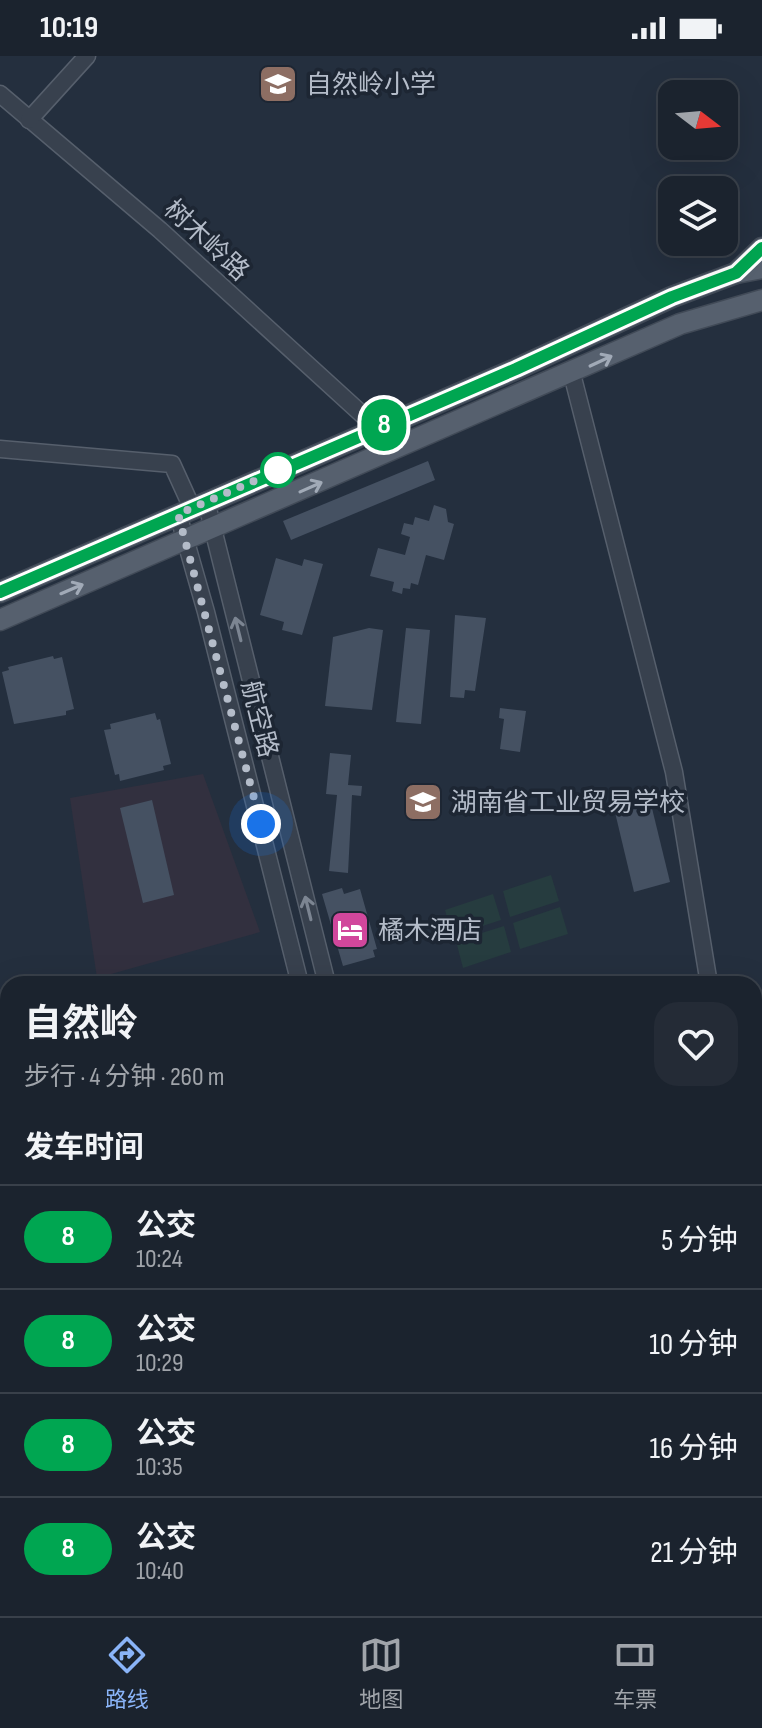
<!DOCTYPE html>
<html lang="zh">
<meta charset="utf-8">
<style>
:root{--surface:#1b232e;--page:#242b36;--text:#f1f3f6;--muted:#a0a4aa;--line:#39404a;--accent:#8ab4f8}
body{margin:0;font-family:"Sofia Sans Condensed","Noto Sans SC",sans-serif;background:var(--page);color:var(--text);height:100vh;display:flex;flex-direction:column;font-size:30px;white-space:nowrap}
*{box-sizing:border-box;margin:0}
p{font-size:26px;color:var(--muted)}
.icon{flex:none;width:44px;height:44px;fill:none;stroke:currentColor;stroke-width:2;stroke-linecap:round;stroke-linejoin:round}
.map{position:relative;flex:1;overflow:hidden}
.sheet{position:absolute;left:0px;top:920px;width:762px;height:640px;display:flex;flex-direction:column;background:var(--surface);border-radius:24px 24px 0 0;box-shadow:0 8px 32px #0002,0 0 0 2px var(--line)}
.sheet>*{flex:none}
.badge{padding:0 16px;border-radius:26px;font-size:28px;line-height:52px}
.needle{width:52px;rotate:106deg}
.tools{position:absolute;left:658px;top:24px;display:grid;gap:16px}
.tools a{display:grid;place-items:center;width:80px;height:80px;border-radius:16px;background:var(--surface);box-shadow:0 8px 32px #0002,0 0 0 2px var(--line);font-size:40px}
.you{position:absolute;width:40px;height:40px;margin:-20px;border:6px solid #fff;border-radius:50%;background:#1a73e8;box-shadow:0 0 0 12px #1a73e833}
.map>.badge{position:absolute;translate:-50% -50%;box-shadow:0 0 0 4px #fff}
h2{padding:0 24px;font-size:30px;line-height:72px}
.round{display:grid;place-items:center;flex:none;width:84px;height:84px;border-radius:24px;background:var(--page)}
.summary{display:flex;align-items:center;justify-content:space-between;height:136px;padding:0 24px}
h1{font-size:38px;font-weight:700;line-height:60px}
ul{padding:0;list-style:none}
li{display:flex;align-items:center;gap:24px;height:104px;padding:0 24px;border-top:2px solid var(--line)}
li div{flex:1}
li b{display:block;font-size:30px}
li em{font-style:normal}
li .badge{min-width:88px;font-weight:700;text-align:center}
.status{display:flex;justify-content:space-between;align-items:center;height:56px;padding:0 40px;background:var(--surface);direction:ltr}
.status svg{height:22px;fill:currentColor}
.tab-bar{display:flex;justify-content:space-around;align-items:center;height:112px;border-top:2px solid var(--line);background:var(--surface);font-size:22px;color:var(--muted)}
.tab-bar a{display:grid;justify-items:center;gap:4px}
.tab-bar .on{color:var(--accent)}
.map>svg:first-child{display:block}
.medical{fill:#32303f}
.green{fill:#263c3f}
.building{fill:#455162}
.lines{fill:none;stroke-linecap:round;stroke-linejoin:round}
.minor-casing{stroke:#565f6c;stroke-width:19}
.major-casing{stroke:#414a57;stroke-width:23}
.minor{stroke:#38414e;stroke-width:16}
.major{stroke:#56606e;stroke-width:20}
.oneway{stroke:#a1aab7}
.oneway2{stroke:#7c8592}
.line-casing{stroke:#fff;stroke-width:18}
.line{stroke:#00a651;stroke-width:12}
.walk{stroke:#b4bcc9;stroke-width:8;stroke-dasharray:0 14.4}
.stop-dot{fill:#fff;stroke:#00a651;stroke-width:4}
.labels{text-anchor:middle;stroke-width:7;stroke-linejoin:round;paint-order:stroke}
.poi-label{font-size:26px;fill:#b4bcc9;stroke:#1d2633;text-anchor:start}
.street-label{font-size:26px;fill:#b4bcc9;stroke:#1d2633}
</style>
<div class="status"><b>10:19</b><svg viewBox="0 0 49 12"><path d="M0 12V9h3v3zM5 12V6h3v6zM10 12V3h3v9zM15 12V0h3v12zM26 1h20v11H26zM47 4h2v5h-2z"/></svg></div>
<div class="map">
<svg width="762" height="1560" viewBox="0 0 762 1560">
<rect width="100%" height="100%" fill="#242f3e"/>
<polygon class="medical" points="203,718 260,876 97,922 70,742"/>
<g class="green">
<polygon points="551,819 559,845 510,861 503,835"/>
<polygon points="493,838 501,864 452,880 445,854"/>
<polygon points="560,851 568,878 520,893 513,867"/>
<polygon points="504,870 511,896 463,912 456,885"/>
</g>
<g class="building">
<polygon points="428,405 435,424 291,484 283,465"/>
<polygon points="434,449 446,453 448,466 454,468 444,504 426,499 418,529 411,527 410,533 403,532 402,538 392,535 394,526 370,520 378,492 405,499 410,481 401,478 404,467 413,469 415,461 429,465"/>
<polygon points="276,502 302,510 304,503 323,508 302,579 282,574 284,566 260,559"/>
<polygon points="455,559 486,562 475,635 465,634 464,642 450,641"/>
<polygon points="369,572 383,574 372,654 325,650 333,581"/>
<polygon points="406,572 430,574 421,668 396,666"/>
<polygon points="53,600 54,603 62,601 74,653 66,655 66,659 14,668 2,616 9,614 8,611"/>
<polygon points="500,652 526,655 520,696 500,693 504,663 499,662"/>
<polygon points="155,657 157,664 160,663 171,708 163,710 164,714 120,725 119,718 115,719 104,674 111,673 110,668"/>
<polygon points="330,697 351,699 348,729 362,730 361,740 352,739 348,817 329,815 337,739 326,738"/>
<polygon points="649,740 670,826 634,836 613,748"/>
<polygon points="152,744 174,839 143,847 120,752"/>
<polygon points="342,832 344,838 360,833 377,893 373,894 375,901 343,910 322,838"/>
</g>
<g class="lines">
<defs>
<g id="minor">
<polyline points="0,38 160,174 377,372"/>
<polyline points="29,64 87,0"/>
<polyline points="572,318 674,716 709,928"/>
<polyline points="0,393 172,408 192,452"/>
<polyline points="206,445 327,928"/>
<polyline points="178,458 206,556 300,928"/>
<polyline points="754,1103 762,1123"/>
<polyline points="754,1199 762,1197"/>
<polyline points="295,1560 296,1552"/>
<polyline points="316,1560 318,1552"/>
</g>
<g id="major">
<polyline points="736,217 762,192"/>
<polyline points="0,536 516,313 672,241 736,217 762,212"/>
<polyline points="0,564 680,268 762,244"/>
</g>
</defs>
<use href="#minor" class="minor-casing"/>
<use href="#major" class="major-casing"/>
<use href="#minor" class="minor"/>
<use href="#major" class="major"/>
</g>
<defs><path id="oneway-shaft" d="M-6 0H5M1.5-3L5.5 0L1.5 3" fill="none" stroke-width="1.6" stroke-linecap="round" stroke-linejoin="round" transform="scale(2)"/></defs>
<g class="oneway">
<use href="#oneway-shaft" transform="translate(601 305) rotate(-25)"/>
<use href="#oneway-shaft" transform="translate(311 431) rotate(-24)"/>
<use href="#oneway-shaft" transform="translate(72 533) rotate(-23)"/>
</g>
<g class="oneway2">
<use href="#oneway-shaft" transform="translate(238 573) rotate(-104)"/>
<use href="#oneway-shaft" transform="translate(308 852) rotate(-104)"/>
</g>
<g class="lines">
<defs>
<polyline id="line" points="0,536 516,313 672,241 736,217 762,192"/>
</defs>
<use href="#line" class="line-casing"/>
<use href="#line" class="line"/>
<polyline class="walk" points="261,768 178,458 291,409 278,414"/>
</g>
<defs>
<symbol id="school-square" viewBox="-11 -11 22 22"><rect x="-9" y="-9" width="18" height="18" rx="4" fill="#8d6e63" stroke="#1d2633"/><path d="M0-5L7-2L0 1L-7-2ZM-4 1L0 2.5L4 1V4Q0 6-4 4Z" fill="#fff"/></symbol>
<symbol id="hotel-square" viewBox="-11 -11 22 22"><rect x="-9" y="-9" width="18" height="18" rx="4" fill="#d1479c" stroke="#1d2633"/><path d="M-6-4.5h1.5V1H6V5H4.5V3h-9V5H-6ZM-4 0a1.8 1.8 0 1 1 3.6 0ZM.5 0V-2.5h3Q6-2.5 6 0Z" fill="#fff"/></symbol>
</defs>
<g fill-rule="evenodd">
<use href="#school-square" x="256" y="6" width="44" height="44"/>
<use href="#school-square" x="401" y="724" width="44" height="44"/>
<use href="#hotel-square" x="328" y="852" width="44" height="44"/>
</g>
<circle class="stop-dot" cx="278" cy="414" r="16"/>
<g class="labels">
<g class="poi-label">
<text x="306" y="37">自然岭小学</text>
<text x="451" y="755">湖南省工业贸易学校</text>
<text x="378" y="883">橘木酒店</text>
</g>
<g class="street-label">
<text transform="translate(207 184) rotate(43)" y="9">树木岭路</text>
<text transform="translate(260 663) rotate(76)" y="9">航空路</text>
</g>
</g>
</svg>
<div class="tools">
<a><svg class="needle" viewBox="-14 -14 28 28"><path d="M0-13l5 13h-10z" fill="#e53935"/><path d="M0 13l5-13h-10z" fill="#a0a4aa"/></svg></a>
<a><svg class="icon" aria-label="layers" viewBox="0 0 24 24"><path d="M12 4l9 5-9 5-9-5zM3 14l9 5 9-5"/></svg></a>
</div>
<div class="you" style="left:261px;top:768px"></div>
<b class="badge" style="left:384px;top:369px;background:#00a651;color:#fff">8</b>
<section class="sheet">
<div class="summary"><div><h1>自然岭</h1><p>步行 · 4 分钟 · 260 m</p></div><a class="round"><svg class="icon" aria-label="heart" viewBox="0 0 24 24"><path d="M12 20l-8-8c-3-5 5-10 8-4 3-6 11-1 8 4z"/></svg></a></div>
<h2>发车时间</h2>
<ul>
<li><span class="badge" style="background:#00a651;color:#fff">8</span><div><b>公交</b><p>10:24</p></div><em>5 分钟</em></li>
<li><span class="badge" style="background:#00a651;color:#fff">8</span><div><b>公交</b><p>10:29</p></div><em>10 分钟</em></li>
<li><span class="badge" style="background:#00a651;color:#fff">8</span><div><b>公交</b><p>10:35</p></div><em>16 分钟</em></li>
<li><span class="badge" style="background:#00a651;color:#fff">8</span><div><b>公交</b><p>10:40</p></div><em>21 分钟</em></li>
</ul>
</section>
</div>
<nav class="tab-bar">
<a class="on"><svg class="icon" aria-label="directions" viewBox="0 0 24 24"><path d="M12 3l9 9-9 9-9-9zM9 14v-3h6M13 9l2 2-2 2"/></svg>路线</a>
<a><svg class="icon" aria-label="map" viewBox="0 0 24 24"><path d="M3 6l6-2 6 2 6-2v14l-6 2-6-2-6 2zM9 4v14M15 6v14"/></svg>地图</a>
<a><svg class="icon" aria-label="tickets" viewBox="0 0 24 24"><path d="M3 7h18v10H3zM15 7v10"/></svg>车票</a>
</nav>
